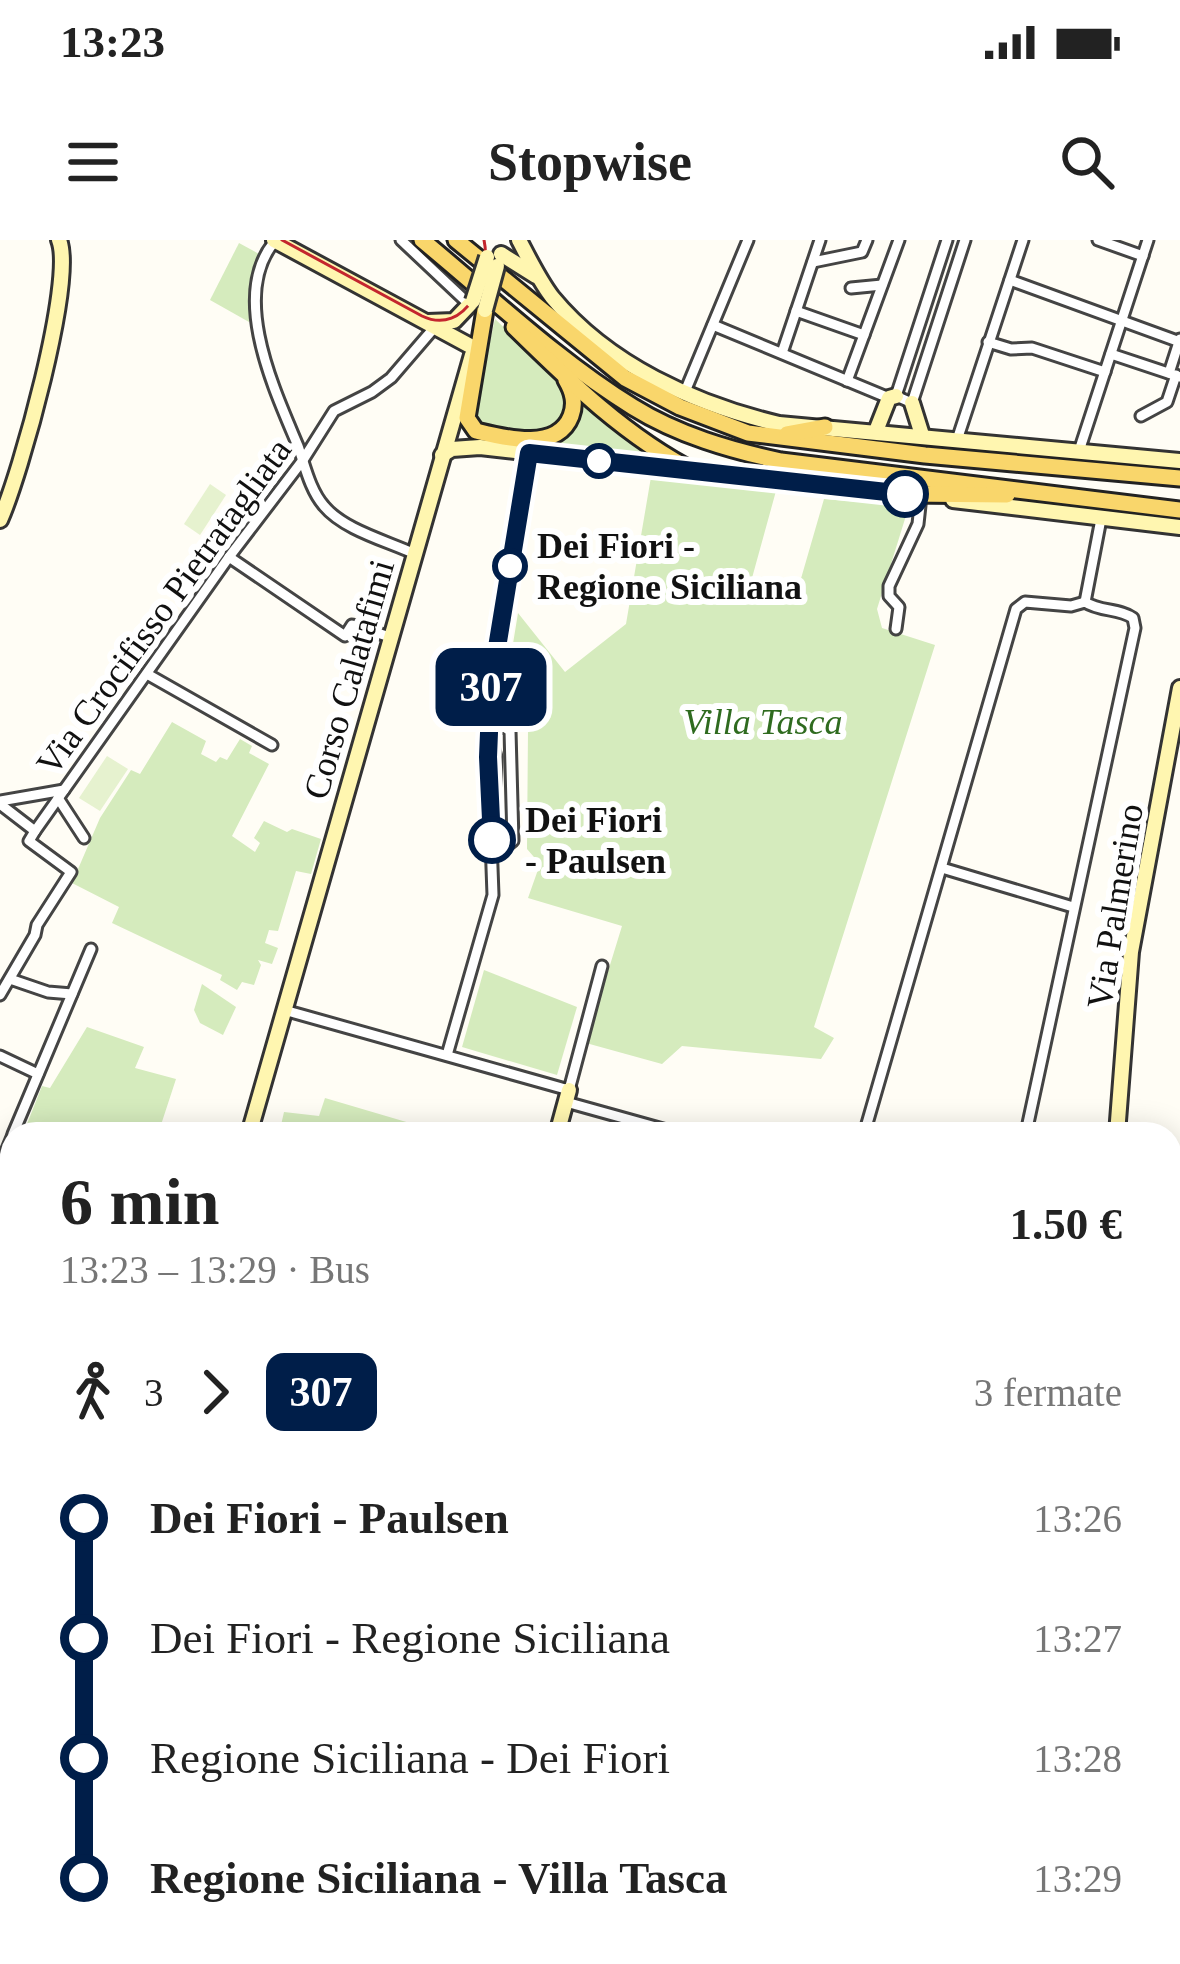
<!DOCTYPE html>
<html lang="it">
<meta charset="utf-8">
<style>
:root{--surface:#fff;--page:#f6f6f6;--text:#222;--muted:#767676}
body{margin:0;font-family:Georgia,serif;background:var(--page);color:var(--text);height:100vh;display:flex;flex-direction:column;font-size:45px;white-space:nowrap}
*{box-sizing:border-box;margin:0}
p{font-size:39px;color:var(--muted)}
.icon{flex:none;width:66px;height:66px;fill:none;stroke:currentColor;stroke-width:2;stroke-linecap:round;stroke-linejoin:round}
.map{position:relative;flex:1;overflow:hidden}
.panel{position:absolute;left:0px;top:882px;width:1182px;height:843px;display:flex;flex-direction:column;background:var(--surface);border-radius:36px 36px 0 0;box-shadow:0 6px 30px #0003}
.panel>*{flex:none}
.badge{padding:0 24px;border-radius:18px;font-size:42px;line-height:78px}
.map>.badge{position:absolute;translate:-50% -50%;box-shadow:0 0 0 6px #fff}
.legs{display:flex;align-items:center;gap:18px;height:132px;padding:0 60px;font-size:39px}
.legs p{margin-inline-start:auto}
.headline{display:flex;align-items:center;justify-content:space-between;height:204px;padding:0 60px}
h1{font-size:66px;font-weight:800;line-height:90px}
ul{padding:0 60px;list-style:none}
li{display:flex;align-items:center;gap:42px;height:120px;font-size:45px}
li i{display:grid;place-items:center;width:18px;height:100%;margin:0 15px;background:currentColor}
li i::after{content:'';width:30px;height:30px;margin:-15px;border:9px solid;border-radius:50%;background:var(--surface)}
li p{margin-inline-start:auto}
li:first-child i{background:linear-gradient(#0000 50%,currentColor 0)}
li:last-child i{background:linear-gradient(currentColor 50%,#0000 0)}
.status{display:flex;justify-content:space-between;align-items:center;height:84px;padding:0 60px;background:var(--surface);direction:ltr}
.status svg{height:33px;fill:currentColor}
header{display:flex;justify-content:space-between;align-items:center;height:156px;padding:0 60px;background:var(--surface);font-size:54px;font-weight:800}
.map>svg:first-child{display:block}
.green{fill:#d5ebbd}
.pitch{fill:#e6f2cf}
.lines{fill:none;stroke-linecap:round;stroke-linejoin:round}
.stream{stroke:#3f96cf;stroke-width:3}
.street-casing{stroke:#444;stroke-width:15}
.secondary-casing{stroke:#333;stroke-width:20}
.primary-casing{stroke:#222;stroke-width:21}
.street{stroke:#fff;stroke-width:9}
.secondary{stroke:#fff6b0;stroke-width:14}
.primary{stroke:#f9d66b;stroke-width:15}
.tram{stroke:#c4262e;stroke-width:3}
.secondary-bridge-casing{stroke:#333;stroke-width:20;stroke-linecap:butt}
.secondary-bridge{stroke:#fff6b0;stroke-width:14}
.line-1-casing{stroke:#fff;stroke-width:27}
.line-1{stroke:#001e49;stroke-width:18}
.stop-1-dot{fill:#fff;stroke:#001e49;stroke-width:6}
.labels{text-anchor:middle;stroke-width:12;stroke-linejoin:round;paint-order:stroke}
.stop-label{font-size:36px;font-weight:bold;fill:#111;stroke:#fff;text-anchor:start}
.street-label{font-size:36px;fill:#111;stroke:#fff}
.park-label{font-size:36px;font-style:italic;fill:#2f6b1f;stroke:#fff}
</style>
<div class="status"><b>13:23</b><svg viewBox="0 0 49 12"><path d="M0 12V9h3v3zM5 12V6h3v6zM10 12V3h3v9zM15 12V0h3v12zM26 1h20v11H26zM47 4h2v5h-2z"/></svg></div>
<header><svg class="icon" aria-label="menu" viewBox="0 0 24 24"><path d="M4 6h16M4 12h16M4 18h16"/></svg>Stopwise<svg class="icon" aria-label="search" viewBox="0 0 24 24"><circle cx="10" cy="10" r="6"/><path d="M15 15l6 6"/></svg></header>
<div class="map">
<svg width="1180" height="1724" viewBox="0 0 1180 1724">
<rect width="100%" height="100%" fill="#fffdf5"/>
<g class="green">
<polygon points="239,3 259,14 249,82 210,60"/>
<path d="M495,79L566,146C576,197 510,203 476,184L473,176Z"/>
<polygon points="579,155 663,219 536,207 564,196"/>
<polygon points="651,237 776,251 752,338 800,342 824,259 909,266 877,369 882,388 935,405 814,787 834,798 821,819 682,806 662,824 586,803 622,686 528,658 540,624 527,609 528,489 502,471 518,373 565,432 626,384"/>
<polygon points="172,482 206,501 201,514 216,522 220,517 227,520 240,499 252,506 249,513 269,524 232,596 255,612 260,603 254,598 264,581 287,592 292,589 321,599 311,634 296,631 278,691 269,690 265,703 278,708 272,724 258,720 261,725 254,745 242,742 237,750 220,740 222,735 112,683 119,667 72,643 100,578 131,530 140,534"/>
<polygon points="484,730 577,767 557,835 462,807"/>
<polygon points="202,744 236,767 223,795 200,783 194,770"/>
<polygon points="87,787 144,807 135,828 176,839 158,894 23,894 42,846 50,848"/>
<polygon points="325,858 447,894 279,894 284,872 319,876"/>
<polygon points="65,1713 198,1713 194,1724 62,1724"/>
</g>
<g class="pitch">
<polygon points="210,244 226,255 200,295 184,284"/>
<polygon points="107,516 128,529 100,571 79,558"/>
<polygon points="8,938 12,939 12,1031 0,1030 0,951"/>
</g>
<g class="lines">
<polyline class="stream" points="1170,926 1180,921"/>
<defs>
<g id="street">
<polyline points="401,0 471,66"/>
<polyline points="947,0 896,156 912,163 965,0"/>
<polyline points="1098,0 1143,16"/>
<path d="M275,1C229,55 275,151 298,206C305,226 310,250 324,266C344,290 387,301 415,314"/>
<polyline points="813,22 862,12 867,0"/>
<polyline points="1010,40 1180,102"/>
<polyline points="851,48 882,45"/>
<polyline points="796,71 864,95"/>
<polyline points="713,85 889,158"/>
<polyline points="988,102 1011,109 1032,108 1105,132"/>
<polyline points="782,113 820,0"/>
<polyline points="1111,114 1180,137"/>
<polyline points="1169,133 1180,99"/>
<polyline points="847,141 899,0"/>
<polyline points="684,154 748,0"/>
<polyline points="1141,176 1167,162 1176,135"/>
<polyline points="957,200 1023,0"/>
<polyline points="1079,211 1148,0"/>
<polyline points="229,317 345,396 352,385 390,397"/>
<polyline points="1085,362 1101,279"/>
<polyline points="896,389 899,367 889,356 889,346 918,284 921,256"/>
<polyline points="147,434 272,505"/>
<polyline points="491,478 510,491 513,601 493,617"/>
<polyline points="492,502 496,517 494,598"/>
<polyline points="58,558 84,598"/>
<polyline points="0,561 64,550"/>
<polyline points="0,564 35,591"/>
<polyline points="942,628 1073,667"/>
<polyline points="10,739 48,752 72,754"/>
<polyline points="0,755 35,695 37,685 71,632 29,601 35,591 229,317 303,220 334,171 372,152 391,138 434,88"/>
<polyline points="284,770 569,850 602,726"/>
<polyline points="447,815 493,655 488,517 491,444 529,213"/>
<polyline points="0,816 38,834"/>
<polyline points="566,862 681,894"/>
<polyline points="13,894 91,709"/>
<path d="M864,894L1016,369L1025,362L1071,366L1085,362C1100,372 1119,368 1133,378L1135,388L1027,888L1021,894"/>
<polyline points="0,926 12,897"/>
<polyline points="0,929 12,931"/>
<polyline points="1170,989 1180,990"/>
<polyline points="0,1063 12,1063"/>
<polyline points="0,1196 12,1208"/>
<polyline points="0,1382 12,1343"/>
<polyline points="0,1396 12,1374"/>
<polyline points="317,1724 320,1713"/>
<polyline points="361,1724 364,1713"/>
</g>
<g id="secondary">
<polyline points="274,0 474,108"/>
<path d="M519,0C529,19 539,40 552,57C608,125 695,164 779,184L1180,221"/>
<polyline points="501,14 536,36"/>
<polyline points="428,82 454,81 473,61"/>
<polyline points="912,163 922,195"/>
<polyline points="876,191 889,158 896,156"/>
<polyline points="442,215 452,209 480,207 919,256"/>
<polyline points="953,260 1180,287"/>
<path d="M0,280C20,236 75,40 59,0"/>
<polyline points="249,894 472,115"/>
<polyline points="557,894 569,850"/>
<polyline points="1117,894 1131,712 1180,448"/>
<polyline points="0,1450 12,1457"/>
<polyline points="506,1713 531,1724"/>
<polyline points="15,1724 18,1713"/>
<polyline points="653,1724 661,1713"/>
<polyline points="1091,1724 1094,1713"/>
</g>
<g id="primary">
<path d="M422,0C490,56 558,121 633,167C678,195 730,210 781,221L1180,270"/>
<polyline points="456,0 625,138 680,167 748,193 925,215 1180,238"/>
<path d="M485,70L467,178L476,191C505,198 557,212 571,176C576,163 573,152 566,140"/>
<path d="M514,87C569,141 627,198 697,233"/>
<polyline points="787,194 825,187"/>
<polyline points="908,254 1007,255"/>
</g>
</defs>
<use href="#street" class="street-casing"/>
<use href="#secondary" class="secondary-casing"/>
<use href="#primary" class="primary-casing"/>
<use href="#street" class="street"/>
<use href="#secondary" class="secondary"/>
<use href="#primary" class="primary"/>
<path class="tram" d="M282,0L422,76C466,97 492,37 484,0"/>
<defs>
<g id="secondary-bridge">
<polyline points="473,61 487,17"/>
<polyline points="485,70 497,26"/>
</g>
</defs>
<use href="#secondary-bridge" class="secondary-bridge-casing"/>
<use href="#secondary-bridge" class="secondary-bridge"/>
</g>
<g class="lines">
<defs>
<polyline id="line-1" points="492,600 488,517 491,444 529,213 905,254"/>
</defs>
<use href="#line-1" class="line-1-casing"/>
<use href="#line-1" class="line-1"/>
</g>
<g class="stop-1-dot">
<circle cx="599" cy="221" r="15"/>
<circle cx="905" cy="254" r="21"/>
<circle cx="510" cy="326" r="15"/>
<circle cx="492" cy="600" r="21"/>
</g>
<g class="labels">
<g class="stop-label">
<text x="537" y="318">Dei Fiori -<tspan x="537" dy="41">Regione Siciliana</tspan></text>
<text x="525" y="592">Dei Fiori<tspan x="525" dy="41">- Paulsen</tspan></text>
</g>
<g class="street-label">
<text transform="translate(163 366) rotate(-54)" y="13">Via Crocifisso Pietratagliata</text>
<text transform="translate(348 439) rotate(-74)" y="13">Corso Calatafimi</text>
<text transform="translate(1114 666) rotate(-81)" y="13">Via Palmerino</text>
</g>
<g class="park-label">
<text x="763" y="494">Villa Tasca</text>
</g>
</g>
</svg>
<b class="badge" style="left:491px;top:447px;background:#001e49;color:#fff">307</b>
<section class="panel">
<div class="headline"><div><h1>6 min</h1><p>13:23 – 13:29 · Bus</p></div><b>1.50 €</b></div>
<div class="legs"><svg class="icon" aria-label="walk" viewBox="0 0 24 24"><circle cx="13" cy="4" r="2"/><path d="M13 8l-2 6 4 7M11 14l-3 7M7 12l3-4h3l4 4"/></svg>3<svg class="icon" aria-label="forward" viewBox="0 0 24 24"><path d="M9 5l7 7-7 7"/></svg><b class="badge" style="background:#001e49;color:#fff">307</b><p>3 fermate</p></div>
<ul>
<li><i style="color:#001e49"></i><b>Dei Fiori - Paulsen</b><p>13:26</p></li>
<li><i style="color:#001e49"></i><span>Dei Fiori - Regione Siciliana</span><p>13:27</p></li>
<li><i style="color:#001e49"></i><span>Regione Siciliana - Dei Fiori</span><p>13:28</p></li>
<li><i style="color:#001e49"></i><b>Regione Siciliana - Villa Tasca</b><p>13:29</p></li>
</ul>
</section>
</div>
